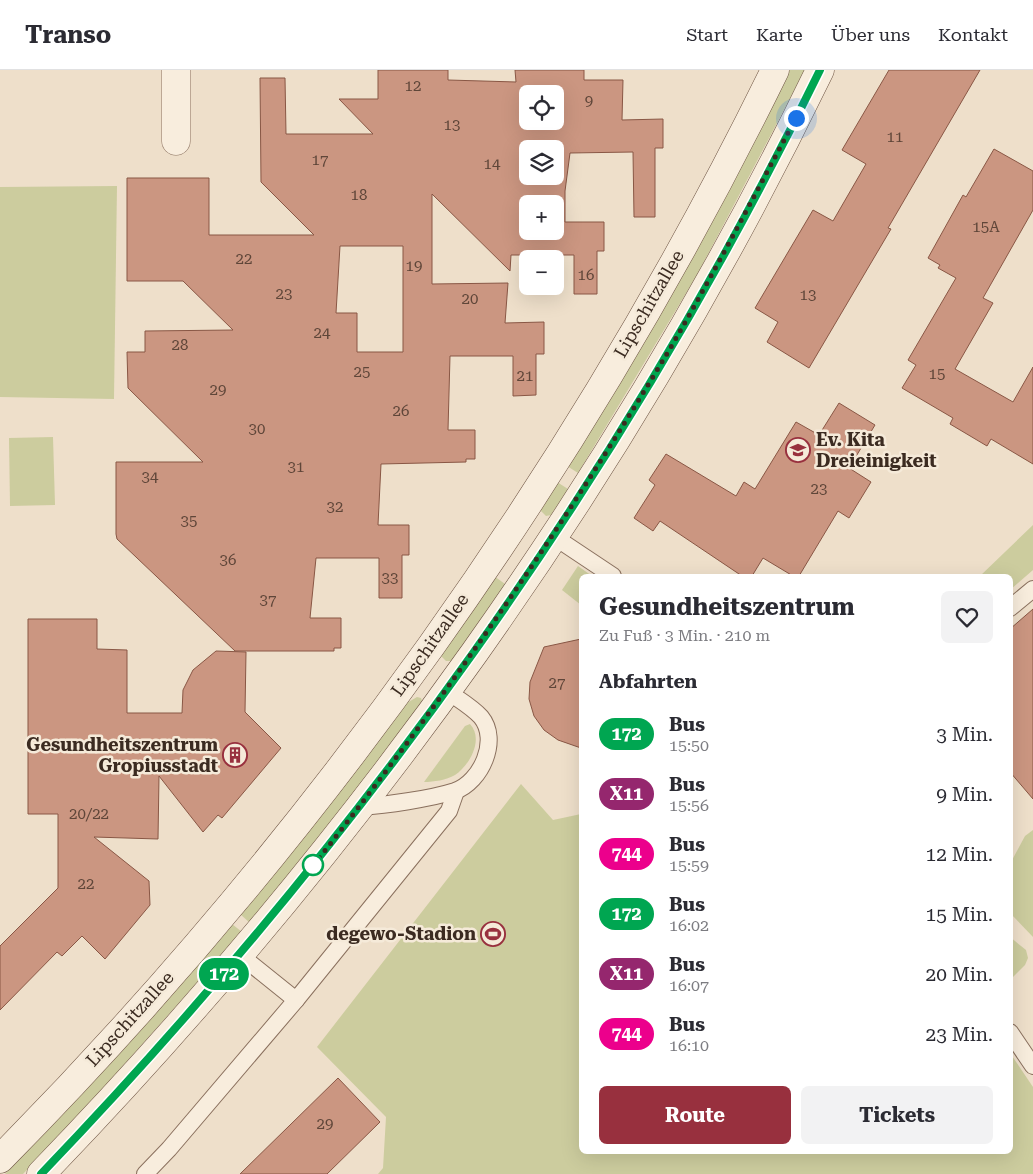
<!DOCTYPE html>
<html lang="de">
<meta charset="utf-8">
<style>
:root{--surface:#fff;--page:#f2f2f3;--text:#2b2b33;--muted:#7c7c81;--line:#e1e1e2;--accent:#98303e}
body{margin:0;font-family:"Roboto Serif",serif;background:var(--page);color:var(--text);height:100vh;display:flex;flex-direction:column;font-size:19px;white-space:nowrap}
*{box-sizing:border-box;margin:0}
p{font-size:16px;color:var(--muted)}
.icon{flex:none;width:28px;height:28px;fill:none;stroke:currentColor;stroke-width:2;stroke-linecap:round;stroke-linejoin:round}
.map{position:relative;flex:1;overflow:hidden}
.drawer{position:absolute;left:579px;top:504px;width:434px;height:580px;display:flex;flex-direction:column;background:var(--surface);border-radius:8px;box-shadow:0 5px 20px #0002}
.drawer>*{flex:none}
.badge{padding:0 10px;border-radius:16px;font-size:18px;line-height:32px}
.fabs{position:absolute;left:519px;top:15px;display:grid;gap:10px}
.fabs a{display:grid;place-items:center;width:45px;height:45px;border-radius:8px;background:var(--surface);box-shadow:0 5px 20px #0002;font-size:25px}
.you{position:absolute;width:25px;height:25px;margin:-12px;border:4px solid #fff;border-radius:50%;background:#1a73e8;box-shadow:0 0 0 8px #1a73e833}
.map>.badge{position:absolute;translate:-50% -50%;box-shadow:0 0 0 2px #fff}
h2{padding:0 20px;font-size:19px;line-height:45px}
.round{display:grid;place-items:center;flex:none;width:52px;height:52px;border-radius:8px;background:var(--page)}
.summary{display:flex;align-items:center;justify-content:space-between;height:85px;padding:0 20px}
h1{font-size:24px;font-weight:700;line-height:38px}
.action{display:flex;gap:10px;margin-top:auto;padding:10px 20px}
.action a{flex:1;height:58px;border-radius:8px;background:var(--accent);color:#fff;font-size:20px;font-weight:700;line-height:58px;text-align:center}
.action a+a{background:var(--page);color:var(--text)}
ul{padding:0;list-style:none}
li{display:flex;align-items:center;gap:15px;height:60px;padding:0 20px}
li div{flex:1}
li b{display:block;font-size:19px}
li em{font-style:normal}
li .badge{min-width:55px;font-weight:700;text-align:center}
header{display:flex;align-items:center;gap:30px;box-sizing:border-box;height:70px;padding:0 25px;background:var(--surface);border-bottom:1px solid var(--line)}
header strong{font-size:24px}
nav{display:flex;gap:28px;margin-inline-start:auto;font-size:18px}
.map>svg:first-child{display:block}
.green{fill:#cccc9e}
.building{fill:#cb9681;stroke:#895745;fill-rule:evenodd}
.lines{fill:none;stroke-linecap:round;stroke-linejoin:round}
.lane-casing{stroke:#8a705e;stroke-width:18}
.street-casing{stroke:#8a705e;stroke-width:29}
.secondary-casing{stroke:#6c5241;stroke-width:29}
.lane{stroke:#f8eddd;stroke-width:16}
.street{stroke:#f8eddd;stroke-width:28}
.secondary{stroke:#f8eddd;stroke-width:28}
.line-casing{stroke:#fff;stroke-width:11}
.line{stroke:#00a651;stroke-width:8}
.walk{stroke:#3b2b21;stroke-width:5;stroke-dasharray:0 9}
.stop-dot{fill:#fff;stroke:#00a651;stroke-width:2.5}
.labels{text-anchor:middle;stroke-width:5;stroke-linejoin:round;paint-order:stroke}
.number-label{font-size:15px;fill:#5f4639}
.street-label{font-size:18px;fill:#3b2b21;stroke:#f5ead9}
.poi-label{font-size:18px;font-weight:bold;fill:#3b2b21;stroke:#f5ead9;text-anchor:end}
</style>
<header>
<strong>Transo</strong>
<nav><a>Start</a><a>Karte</a><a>Über uns</a><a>Kontakt</a></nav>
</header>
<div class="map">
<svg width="1033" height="1104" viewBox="0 0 1033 1104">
<rect width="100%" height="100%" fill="#eedfca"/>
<g class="green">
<polygon points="790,0 805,0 697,205 578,403 567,396 709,157"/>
<polygon points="117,116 114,329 0,327 0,117"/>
<polygon points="53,367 55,435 10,436 9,368"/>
<polygon points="557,412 568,419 551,445 546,446 540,440"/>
<polygon points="1033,455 1033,500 1010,520 1010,506 980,506"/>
<polygon points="578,496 592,506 581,506 581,535 562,520"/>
<polygon points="494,506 505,514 452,591 446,591 441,586"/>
<polygon points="417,627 421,628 422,631 372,701 250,853 240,844 405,634"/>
<path d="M470,654C484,669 470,695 455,705C446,710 434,712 424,712L465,656Z"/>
<polygon points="521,714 553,750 581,744 581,1081 1010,1081 1010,983 1033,1017 1033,1104 378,1104 383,1098 386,1047 317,977"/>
<polygon points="1033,760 1033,867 1010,843 1010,794 1025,766"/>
<polygon points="232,854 242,862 82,1042 23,1104 5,1104 132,969"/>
<polygon points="1010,867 1026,880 1028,888 1025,895 1010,910"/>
</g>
<g class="building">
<path d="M378,0H448V10L516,12L515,0H584V10H623L622,50L663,49V78H655V147H634L633,82L570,83L565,121V152H604V181H597V224H574V185H511L510,201L432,124V214L508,213L505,253L544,252V284H536V325L513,326V286H450L448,360H475V389H466V392L381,394L378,455H409V485H402V528H379V488H316L310,548H341V578H334V581H235L117,469L116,464V392H203L128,318L127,282H145V261L233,260L183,211H127V108H209V165H314L261,112L260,8H285L286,64H373L339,29H378ZM528,24H555V51H528ZM528,79H555V106H528ZM528,134H555V161H528ZM340,176H403V282H357V243H336Z"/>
<polygon points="889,0 980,0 888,158 891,159 809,298 767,272 778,252 755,238 813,140 833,151 866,94 842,80"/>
<polygon points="994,79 1033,101 1033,140 983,228 993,233 955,299 1013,332 1033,297 1033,394 991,369 987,376 950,354 953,348 902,318 916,295 908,290 956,208 938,198 940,195 928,188 963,125 966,127"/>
<polygon points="839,333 875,355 849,398 871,412 849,448 838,441 799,506 793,506 763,488 752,506 742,506 660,451 653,461 634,448 655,415 649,410 666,384 736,426 744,412 755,419 796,352 819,365"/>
<polygon points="1033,539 1033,729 1010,702 1010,559"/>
<polygon points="28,549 97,549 97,579 127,580 127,643 182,643 183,620 193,600 216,581 246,582 245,642 281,678 222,748 218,745 203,762 159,706 158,769 94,767 149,811 150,835 105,889 82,866 62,886 57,882 0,940 0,876 58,818 58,744 28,744"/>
<polygon points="581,569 581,678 558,670 544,660 534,646 529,629 530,612 544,577"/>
<polygon points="338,1008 380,1052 327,1104 240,1104"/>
</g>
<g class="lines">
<defs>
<g id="lane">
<polyline points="553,466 613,506"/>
<polyline points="1010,538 1033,519"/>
<path d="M360,737C386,735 430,729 455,721C481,712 500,670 481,647C472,637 458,629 447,621"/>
<polyline points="240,885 296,930"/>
<polyline points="1010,962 1033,996"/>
<polyline points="145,1104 169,1079 296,930 449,741 456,721"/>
</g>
<polyline id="street" points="176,0 176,71"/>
<g id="secondary">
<path d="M0,1089C313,772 579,400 775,0"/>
<path d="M41,1104C355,779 623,407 820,0"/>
</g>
</defs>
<use href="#lane" class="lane-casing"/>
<use href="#street" class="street-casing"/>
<use href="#secondary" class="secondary-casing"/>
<use href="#lane" class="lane"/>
<use href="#street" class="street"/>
<use href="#secondary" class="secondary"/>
</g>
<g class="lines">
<defs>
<path id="line" d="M41,1104C354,778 622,407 820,0"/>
</defs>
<use href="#line" class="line-casing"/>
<use href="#line" class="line"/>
<path class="walk" d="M313,795L308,802C440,636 559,463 668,282C713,205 754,126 796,48"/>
</g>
<defs>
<symbol id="school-ring" viewBox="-11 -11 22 22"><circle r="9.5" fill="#f5ead9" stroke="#98303e" stroke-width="1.5"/><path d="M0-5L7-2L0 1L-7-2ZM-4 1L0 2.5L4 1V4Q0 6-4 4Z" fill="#98303e"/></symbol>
<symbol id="building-ring" viewBox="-11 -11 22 22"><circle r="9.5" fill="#f5ead9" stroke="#98303e" stroke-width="1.5"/><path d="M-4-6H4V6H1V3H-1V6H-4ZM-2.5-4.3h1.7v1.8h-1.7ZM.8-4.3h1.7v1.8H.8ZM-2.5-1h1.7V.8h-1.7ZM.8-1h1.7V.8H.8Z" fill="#98303e"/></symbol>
<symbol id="stadium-ring" viewBox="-11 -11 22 22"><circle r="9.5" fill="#f5ead9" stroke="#98303e" stroke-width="1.5"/><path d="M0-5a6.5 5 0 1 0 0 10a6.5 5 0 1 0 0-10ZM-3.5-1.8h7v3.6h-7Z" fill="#98303e"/></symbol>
</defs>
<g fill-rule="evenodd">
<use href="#school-ring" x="784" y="366" width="28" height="28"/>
<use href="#building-ring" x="221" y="671" width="28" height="28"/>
<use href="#stadium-ring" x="479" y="850" width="28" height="28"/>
</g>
<circle class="stop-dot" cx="313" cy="795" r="10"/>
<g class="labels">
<g class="number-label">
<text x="413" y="21">12</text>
<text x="589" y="36">9</text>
<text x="452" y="60">13</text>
<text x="895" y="72">11</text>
<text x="320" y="95">17</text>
<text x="492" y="99">14</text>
<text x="359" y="130">18</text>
<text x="986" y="162">15A</text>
<text x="244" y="194">22</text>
<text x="414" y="201">19</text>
<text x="586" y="210">16</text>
<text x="284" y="229">23</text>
<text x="808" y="230">13</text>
<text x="470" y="234">20</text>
<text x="322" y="268">24</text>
<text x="180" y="280">28</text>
<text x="362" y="307">25</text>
<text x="937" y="309">15</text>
<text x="525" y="311">21</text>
<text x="218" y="325">29</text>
<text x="401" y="346">26</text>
<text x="257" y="364">30</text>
<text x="296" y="402">31</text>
<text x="150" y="412">34</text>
<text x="819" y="424">23</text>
<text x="335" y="442">32</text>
<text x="189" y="456">35</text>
<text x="228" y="495">36</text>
<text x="390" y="513">33</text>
<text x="268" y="535">37</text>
<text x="557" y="618">27</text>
<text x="89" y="749">20/22</text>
<text x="86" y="819">22</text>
<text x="325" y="1059">29</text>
</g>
<g class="street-label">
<text transform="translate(649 234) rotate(-60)" y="6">Lipschitzallee</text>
<text transform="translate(430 575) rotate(-55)" y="6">Lipschitzallee</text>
<text transform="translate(130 949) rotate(-48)" y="6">Lipschitzallee</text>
</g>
<g class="poi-label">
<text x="816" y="376" text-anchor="start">Ev. Kita<tspan x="816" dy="21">Dreieinigkeit</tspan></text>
<text x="218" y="681">Gesundheitszentrum<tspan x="218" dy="21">Gropiusstadt</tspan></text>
<text x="476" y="870">degewo-Stadion</text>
</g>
</g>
</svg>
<div class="fabs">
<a><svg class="icon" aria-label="locate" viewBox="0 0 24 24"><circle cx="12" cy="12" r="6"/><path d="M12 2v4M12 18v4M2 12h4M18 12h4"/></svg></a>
<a><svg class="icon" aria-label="layers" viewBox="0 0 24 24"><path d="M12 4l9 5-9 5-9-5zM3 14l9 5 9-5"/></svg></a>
<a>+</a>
<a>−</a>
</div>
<div class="you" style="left:796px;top:48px"></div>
<b class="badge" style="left:224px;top:904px;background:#00a651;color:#fff">172</b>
<section class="drawer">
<div class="summary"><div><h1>Gesundheitszentrum</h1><p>Zu Fuß · 3 Min. · 210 m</p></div><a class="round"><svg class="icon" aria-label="heart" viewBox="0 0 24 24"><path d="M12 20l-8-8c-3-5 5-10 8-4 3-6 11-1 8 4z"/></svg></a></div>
<h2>Abfahrten</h2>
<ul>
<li><span class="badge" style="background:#00a651;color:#fff">172</span><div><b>Bus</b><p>15:50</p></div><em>3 Min.</em></li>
<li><span class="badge" style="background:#95276e;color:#fff">X11</span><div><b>Bus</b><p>15:56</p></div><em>9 Min.</em></li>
<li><span class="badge" style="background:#ec008c;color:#fff">744</span><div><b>Bus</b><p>15:59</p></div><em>12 Min.</em></li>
<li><span class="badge" style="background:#00a651;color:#fff">172</span><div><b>Bus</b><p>16:02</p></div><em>15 Min.</em></li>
<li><span class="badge" style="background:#95276e;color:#fff">X11</span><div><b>Bus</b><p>16:07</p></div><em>20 Min.</em></li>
<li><span class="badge" style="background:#ec008c;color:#fff">744</span><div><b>Bus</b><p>16:10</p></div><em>23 Min.</em></li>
</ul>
<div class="action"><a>Route</a><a>Tickets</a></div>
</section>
</div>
